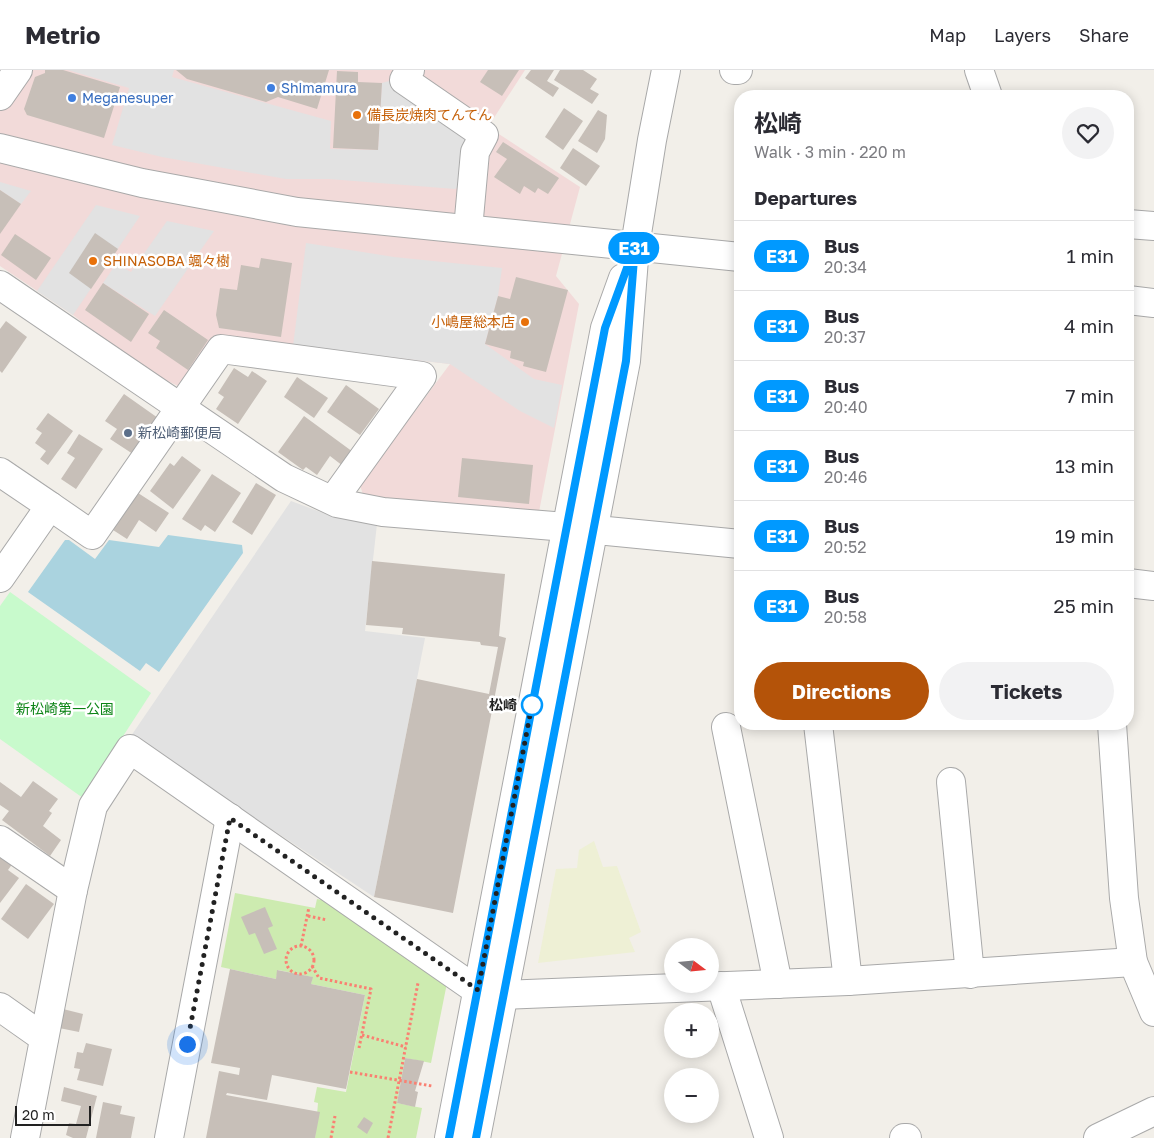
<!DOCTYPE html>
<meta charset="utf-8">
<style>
:root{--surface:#fff;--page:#f2f2f3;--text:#2b2b33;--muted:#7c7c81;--line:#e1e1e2;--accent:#b45309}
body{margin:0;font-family:"Golos Text","Noto Sans JP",sans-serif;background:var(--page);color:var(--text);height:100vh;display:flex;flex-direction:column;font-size:19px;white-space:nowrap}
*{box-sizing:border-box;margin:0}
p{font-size:16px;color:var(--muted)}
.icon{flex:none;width:28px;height:28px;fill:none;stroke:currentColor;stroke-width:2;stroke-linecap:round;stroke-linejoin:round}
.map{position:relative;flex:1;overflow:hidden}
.details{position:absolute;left:734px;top:20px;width:400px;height:640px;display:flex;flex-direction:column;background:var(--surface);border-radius:20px;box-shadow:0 2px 12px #0003}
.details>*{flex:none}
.badge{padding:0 10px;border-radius:16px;font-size:18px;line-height:32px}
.needle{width:32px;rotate:106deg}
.fabs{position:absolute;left:664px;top:868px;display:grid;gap:10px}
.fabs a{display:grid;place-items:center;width:55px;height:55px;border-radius:50%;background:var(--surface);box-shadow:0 2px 12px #0003;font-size:25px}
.scale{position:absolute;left:15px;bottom:12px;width:76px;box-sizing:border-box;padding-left:5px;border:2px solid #222;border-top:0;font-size:14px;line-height:18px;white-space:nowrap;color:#222;-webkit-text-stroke:4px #fff;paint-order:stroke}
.you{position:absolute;width:25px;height:25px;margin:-12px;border:4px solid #fff;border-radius:50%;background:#1a73e8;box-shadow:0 0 0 8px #1a73e833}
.map>.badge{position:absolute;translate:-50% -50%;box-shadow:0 0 0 2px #fff}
h2{padding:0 20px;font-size:19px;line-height:45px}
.round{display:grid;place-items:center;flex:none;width:52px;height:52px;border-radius:26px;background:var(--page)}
.headline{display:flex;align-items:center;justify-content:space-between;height:85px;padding:0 20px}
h1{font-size:24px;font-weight:700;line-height:38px}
.action{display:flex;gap:10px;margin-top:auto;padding:10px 20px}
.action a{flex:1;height:58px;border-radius:30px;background:var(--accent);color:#fff;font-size:20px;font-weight:700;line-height:58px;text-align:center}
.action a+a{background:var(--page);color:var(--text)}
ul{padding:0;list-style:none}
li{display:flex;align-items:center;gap:15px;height:70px;padding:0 20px;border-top:1px solid var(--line)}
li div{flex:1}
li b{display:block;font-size:19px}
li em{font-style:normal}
li .badge{min-width:55px;font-weight:700;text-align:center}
header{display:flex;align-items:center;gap:30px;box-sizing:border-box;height:70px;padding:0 25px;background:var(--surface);border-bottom:1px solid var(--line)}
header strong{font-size:24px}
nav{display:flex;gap:28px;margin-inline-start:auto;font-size:18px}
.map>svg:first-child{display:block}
.commercial{fill:#f2dad9}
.farmland{fill:#eef0d5}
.grass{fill:#cdebb0}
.park{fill:#c8facc}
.parking{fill:#e2e2e2}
.water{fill:#aad3df}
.building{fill:#c7bfb8}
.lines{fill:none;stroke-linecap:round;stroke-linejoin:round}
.minor-casing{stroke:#a9a9a9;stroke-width:30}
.path{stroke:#fa8072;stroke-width:3;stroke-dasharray:2.5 2.5;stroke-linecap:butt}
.minor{stroke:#fff;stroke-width:28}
.line-casing{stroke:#fff;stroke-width:11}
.line{stroke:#09f;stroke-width:8}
.walk{stroke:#222;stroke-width:5;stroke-dasharray:0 9}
.shop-dot{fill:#3f7fe0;stroke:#fff;stroke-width:2}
.food-dot{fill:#e8710a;stroke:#fff;stroke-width:2}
.service-dot{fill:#5c6f8a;stroke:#fff;stroke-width:2}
.stop-dot{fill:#fff;stroke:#09f;stroke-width:2.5}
.labels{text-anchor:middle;stroke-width:5;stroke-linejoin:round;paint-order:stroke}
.shop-label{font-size:14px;fill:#366cbe;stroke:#fff;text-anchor:start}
.food-label{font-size:14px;fill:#c56008;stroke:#fff;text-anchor:start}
.service-label{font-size:14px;fill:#4e5e75;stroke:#fff;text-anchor:start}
.stop-label{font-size:14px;font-weight:bold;fill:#222;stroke:#fff;text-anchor:end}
.park-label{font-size:14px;fill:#0c8416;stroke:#fff}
</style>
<header>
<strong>Metrio</strong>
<nav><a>Map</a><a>Layers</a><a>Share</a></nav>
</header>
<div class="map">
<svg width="1154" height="1068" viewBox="0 0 1154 1068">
<rect width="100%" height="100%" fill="#f2efe9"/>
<polygon class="commercial" points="0,0 525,0 488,57 580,117 556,206 579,234 539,442 364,428 360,415 450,294 218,268 188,311 178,316 141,298 73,245 0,196"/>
<polygon class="farmland" points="594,771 603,797 617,796 641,862 629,868 635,882 538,893 556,799 577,798 579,780"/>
<polygon class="grass" points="235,823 315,838 317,829 331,832 447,913 431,993 405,988 397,1033 422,1038 416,1068 315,1068 318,1033 314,1032 317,1017 346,1022 365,925 311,914 312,907 278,900 276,909 221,897"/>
<polygon class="park" points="10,522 151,623 83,728 0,669 0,536"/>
<g class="parking">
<polygon points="68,0 174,0 172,7 331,51 330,79 378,80 382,13 389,11 469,67 461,115 455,119 329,109 286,109 162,87 112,75 129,18"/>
<polygon points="0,112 31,121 21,134 0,120"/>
<polygon points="96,135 140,146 73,245 37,221"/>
<polygon points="167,151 214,161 155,246 103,213 116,194 131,202"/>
<polygon points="306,173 394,187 502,198 498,226 485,274 534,309 562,315 554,358 520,341 450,294 293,276"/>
<polygon points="291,431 334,447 377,454 365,561 425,568 374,827 131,666"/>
</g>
<polygon class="water" points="168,465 242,475 243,483 159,602 146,593 140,601 28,522 65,470 69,470 95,489 109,470 159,477"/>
<g class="building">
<polygon points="45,0 63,0 120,17 104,68 27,45 24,39 35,7 45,3"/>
<polygon points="176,0 329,0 317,39 278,27 266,32 187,9"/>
<polygon points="488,0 519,0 502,26 480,12"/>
<polygon points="531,0 554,0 547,11 559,18 553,27 525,8"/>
<polygon points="560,0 583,0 597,9 590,19 599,24 592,34 554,10"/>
<polygon points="337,1 358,2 358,12 382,13 378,80 333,78"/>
<polygon points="564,38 583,51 563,80 545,67"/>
<polygon points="598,40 607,45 605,69 597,83 578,71"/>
<polygon points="503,72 559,108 548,124 538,118 535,123 524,116 520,124 494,107 507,89 496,82"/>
<polygon points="573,78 600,96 586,116 560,98"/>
<polygon points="0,120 21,134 0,164"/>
<polygon points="95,163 118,179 91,219 69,203"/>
<polygon points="15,164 51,188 36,210 1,185"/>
<polygon points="261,188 292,193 281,267 219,258 216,245 220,218 237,220 241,195 259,198"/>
<polygon points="516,207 568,220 546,302 523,296 524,292 510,288 511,281 485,274 498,226 510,229"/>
<polygon points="103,213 149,244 131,272 85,240"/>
<polygon points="164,240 208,270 188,300 156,278 160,271 148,263"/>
<polygon points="6,251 27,267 2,303 0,301 0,259"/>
<polygon points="234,298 248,307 252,301 267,311 238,354 216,339 224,327 218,323"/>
<polygon points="297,307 328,328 314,348 284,327"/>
<polygon points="346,315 379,339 360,365 327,342"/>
<polygon points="124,324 158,348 133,384 110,369 117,359 105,351"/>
<polygon points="48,343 73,361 48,395 40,389 46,381 35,373 42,363 36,359"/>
<polygon points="304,346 353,382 343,396 330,386 317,405 306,397 303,400 278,382"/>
<polygon points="79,364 103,379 76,419 61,409 75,388 67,383"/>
<polygon points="182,386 201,400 173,439 150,421 170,393 174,396"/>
<polygon points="462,388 533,395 529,434 458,427"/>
<polygon points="212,404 241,423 215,462 205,455 201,461 182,449"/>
<polygon points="256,413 276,425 252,465 232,452"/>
<polygon points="138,423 169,443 156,462 139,450 127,469 113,460"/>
<polygon points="372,491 505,504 499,566 506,568 453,843 374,827 417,609 489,624 498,577 481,575 480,572 402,564 403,558 366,555"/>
<polygon points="33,711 58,729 49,741 52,743 43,756 61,770 50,786 2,750 9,741 0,735 0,712 21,727"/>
<polygon points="0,783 13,793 8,800 19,808 0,833"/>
<polygon points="26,814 54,834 28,869 1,849"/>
<polygon points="265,837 273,856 268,858 277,879 264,884 255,863 249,865 241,847"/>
<polygon points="230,899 276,909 277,900 313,907 311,914 365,925 346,1019 272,1005 267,1030 227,1023 226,1025 320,1042 315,1068 206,1068 219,1001 239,1005 240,998 211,993"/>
<polygon points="63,939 83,944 79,962 59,958"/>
<polygon points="86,973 112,979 103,1016 77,1010 80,999 74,998 77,982 83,983"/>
<polygon points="405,988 424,991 415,1021 418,1022 415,1037 397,1033"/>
<polygon points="64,1017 97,1026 86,1068 73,1068 66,1065 69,1053 76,1054 81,1036 61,1031"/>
<polygon points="103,1032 122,1036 120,1044 135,1047 131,1068 96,1068"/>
<polygon points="364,1047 373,1053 367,1064 357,1057"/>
</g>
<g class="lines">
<defs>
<g id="minor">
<polyline points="410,0 404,10 484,65 475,82 468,159"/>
<polyline points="734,0 738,0"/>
<polyline points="979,0 988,26"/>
<polyline points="0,26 18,0"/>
<polyline points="0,78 142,113 297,142 740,187"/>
<polyline points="1128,154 1154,156"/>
<polyline points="0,215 284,408 337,433 383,442 566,457 740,474"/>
<polyline points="1128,230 1154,233"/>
<polyline points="0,402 50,436 0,508"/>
<polyline points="50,436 92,465 221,279 422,306 333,430"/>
<polyline points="1128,513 1154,516"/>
<polyline points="818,654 848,911"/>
<polyline points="1112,654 1124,828 1133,892 1154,942"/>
<polyline points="726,657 778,914"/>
<polyline points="951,712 970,904"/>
<polyline points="0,770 73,820"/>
<polyline points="721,916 769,1068"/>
<polyline points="0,937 44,968"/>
<polyline points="25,1068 73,820 93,736 130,679 478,921 504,925 848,911 1133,892"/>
<polyline points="169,1068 230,748"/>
<polyline points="449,1068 605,258 623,208"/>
<polyline points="476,1068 626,291 635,176 652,70 666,0"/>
<polyline points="904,1068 907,1068"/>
<polyline points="1098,1068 1154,1041"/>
</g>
</defs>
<use href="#minor" class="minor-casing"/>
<g class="path">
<polyline points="308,846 327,850"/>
<polyline points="301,876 309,837"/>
<circle cx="300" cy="890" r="14"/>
<polyline points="312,896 319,908 371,919 359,978"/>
<polyline points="362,965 406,977"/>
<polyline points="350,1002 432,1016"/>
<polyline points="331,1068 335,1046"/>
<polyline points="388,1068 418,913"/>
</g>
<use href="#minor" class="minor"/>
</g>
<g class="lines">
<defs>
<polyline id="line" points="449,1068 605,258 635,176 626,291 476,1068"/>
</defs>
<use href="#line" class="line-casing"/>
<use href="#line" class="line"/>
<polyline class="walk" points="187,974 230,748 478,920 533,629 532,635"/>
</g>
<g class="shop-dot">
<circle cx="271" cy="18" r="5"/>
<circle cx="72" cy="28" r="5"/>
</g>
<g class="food-dot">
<circle cx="357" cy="45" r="5"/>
<circle cx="93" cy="191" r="5"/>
<circle cx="525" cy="252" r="5"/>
</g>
<circle class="service-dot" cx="128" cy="363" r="5"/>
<circle class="stop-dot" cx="532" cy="635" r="10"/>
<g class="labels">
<g class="shop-label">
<text x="281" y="23">Shimamura</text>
<text x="82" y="33">Meganesuper</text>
</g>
<g class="food-label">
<text x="367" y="50">備長炭焼肉てんてん</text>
<text x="103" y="196">SHINASOBA 颯々樹</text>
<text x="515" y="257" text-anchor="end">小嶋屋総本店</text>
</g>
<g class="service-label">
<text x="138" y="368">新松崎郵便局</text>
</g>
<g class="stop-label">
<text x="517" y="640">松崎</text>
</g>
<g class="park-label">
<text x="65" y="644">新松崎第一公園</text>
</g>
</g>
</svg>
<div class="fabs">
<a><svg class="needle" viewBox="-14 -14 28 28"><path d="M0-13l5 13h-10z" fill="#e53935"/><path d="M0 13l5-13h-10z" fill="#7c7c81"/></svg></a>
<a>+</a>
<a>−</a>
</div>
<div class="scale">20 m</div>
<div class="you" style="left:187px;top:974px"></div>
<b class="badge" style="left:634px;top:178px;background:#09f;color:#fff">E31</b>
<section class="details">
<div class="headline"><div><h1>松崎</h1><p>Walk · 3 min · 220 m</p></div><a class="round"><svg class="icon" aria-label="heart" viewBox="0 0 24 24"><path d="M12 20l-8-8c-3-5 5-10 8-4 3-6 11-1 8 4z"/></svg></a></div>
<h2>Departures</h2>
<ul>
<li><span class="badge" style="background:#09f;color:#fff">E31</span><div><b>Bus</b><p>20:34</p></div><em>1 min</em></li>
<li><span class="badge" style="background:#09f;color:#fff">E31</span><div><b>Bus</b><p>20:37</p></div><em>4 min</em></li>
<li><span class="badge" style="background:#09f;color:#fff">E31</span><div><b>Bus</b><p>20:40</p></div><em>7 min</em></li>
<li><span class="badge" style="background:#09f;color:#fff">E31</span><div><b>Bus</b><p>20:46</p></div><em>13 min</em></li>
<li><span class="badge" style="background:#09f;color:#fff">E31</span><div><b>Bus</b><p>20:52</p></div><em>19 min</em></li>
<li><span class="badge" style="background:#09f;color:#fff">E31</span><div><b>Bus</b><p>20:58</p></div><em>25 min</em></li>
</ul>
<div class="action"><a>Directions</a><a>Tickets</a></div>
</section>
</div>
